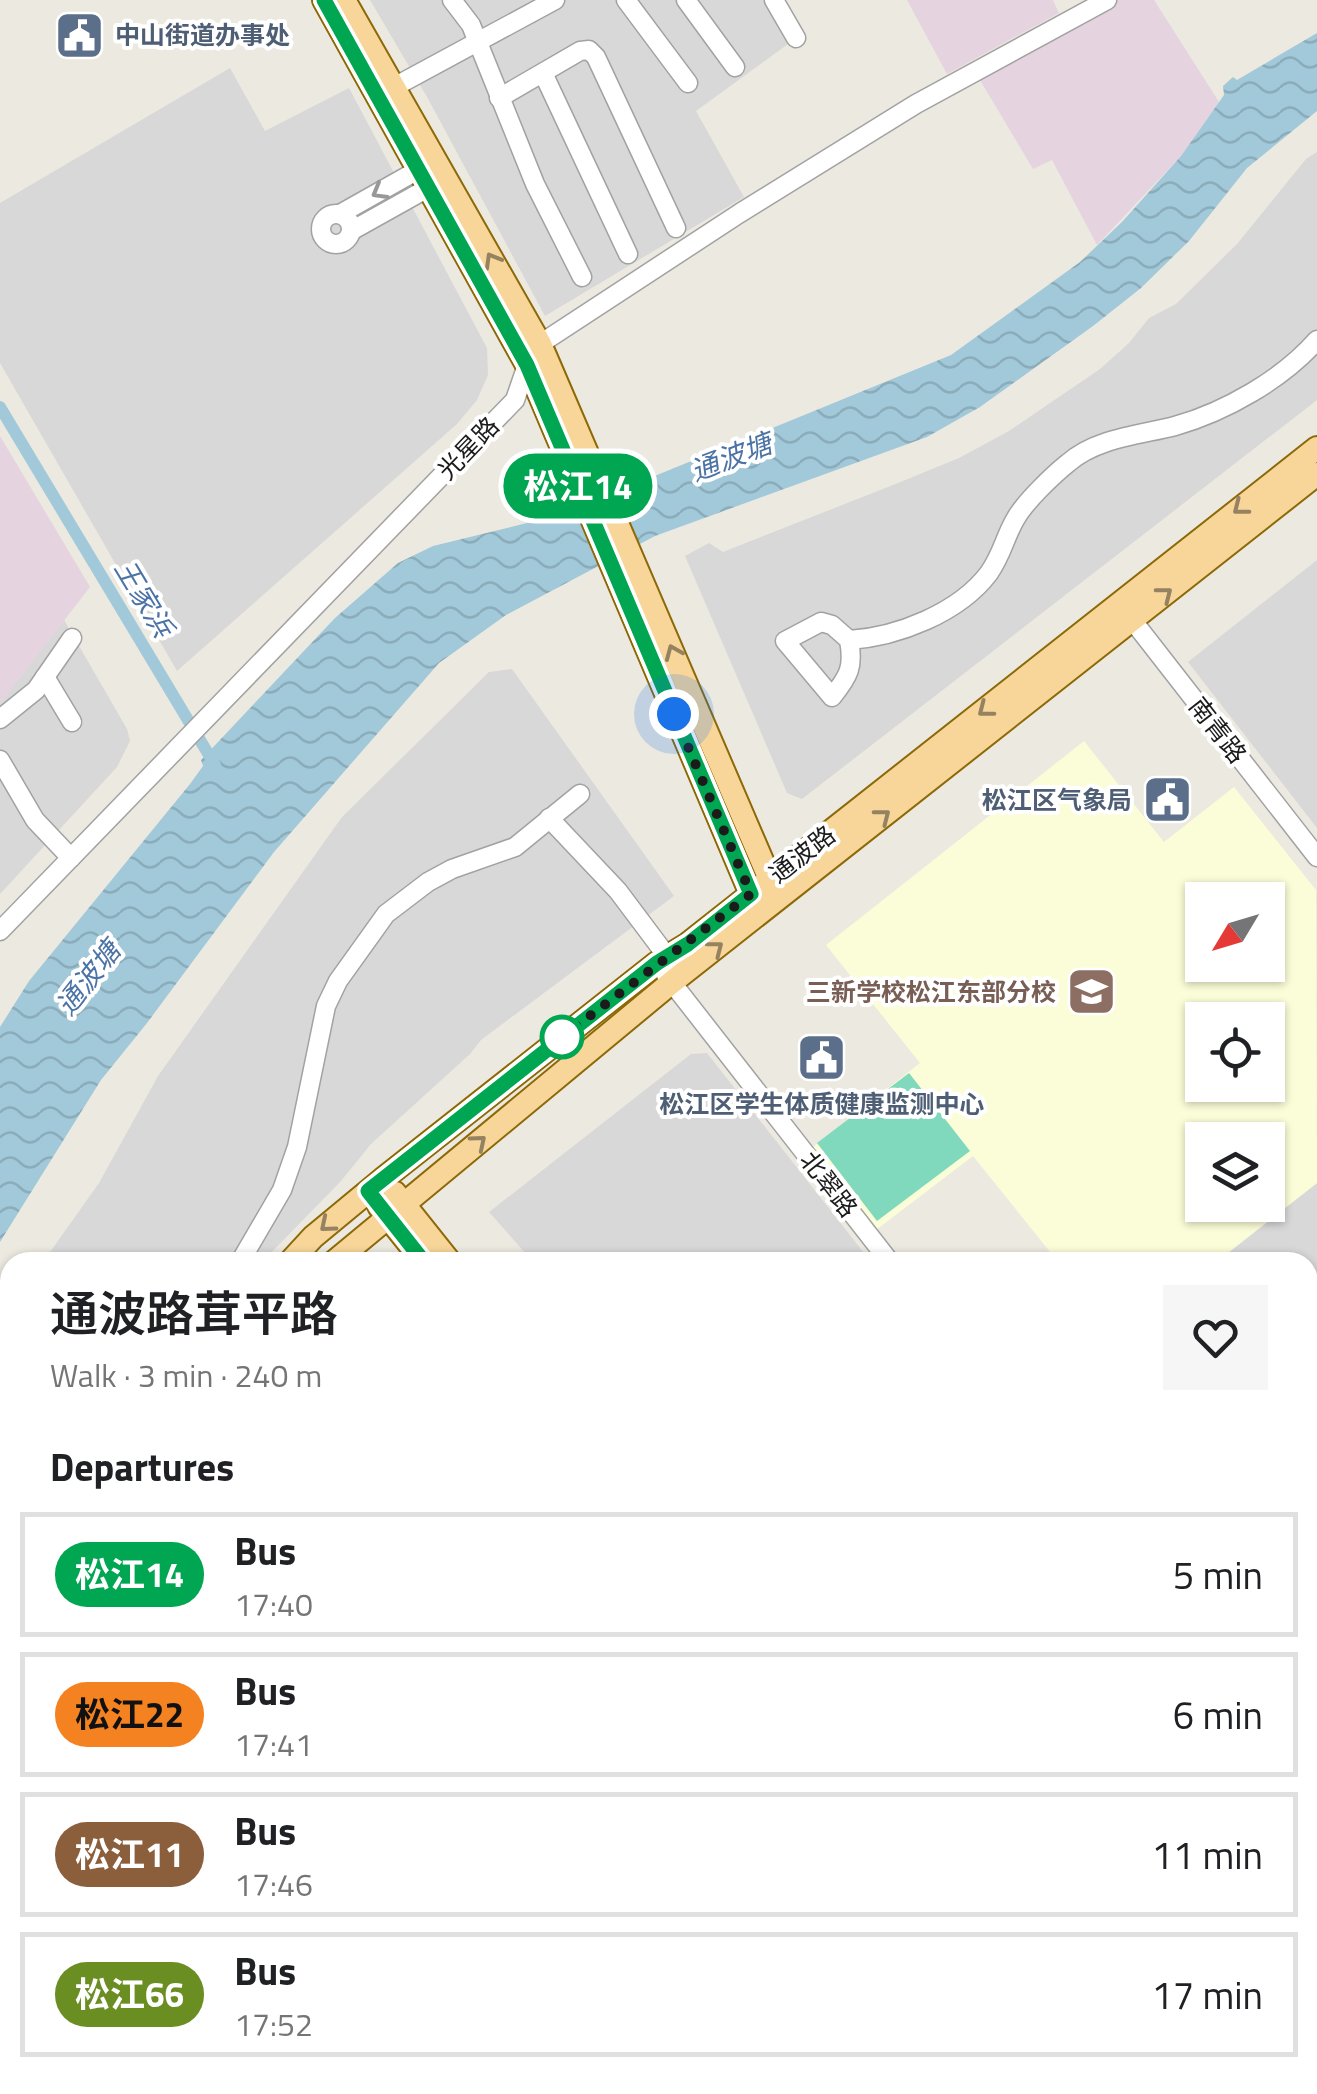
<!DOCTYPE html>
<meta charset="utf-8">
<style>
:root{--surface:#fff;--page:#f6f6f6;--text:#202124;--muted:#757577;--line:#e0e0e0}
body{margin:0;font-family:"Titillium Web","Noto Sans SC",sans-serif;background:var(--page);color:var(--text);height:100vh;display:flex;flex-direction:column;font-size:38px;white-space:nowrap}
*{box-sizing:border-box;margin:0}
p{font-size:32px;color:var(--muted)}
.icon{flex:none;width:55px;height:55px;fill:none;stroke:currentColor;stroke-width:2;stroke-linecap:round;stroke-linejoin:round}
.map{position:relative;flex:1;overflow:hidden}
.details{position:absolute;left:0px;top:1252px;width:1318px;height:842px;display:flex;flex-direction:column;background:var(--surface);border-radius:30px 30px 0 0;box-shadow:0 2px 8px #0004}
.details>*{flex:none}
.badge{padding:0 20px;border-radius:32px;font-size:35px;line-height:65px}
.needle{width:65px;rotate:232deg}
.controls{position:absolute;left:1185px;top:882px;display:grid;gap:20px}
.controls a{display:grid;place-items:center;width:100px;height:100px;border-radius:0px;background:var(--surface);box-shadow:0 2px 8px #0004;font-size:50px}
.you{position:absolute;width:50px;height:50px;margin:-25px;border:8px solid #fff;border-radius:50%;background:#1a73e8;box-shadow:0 0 0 15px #1a73e833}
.map>.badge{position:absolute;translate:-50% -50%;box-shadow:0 0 0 5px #fff}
h2{padding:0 50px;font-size:38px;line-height:90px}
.round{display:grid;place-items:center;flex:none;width:105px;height:105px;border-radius:0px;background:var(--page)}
.head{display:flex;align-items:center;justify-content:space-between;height:170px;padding:0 50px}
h1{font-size:48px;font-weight:600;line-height:75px}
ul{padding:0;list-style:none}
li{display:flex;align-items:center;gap:30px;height:125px;margin:0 20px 15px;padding:0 30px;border:5px solid var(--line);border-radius:0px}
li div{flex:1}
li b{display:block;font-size:38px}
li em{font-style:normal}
li .badge{min-width:110px;font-weight:700;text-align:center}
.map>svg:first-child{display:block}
.residential{fill:#d9d8d8}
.industrial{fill:#e5d3e0}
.education{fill:#fbfdd8;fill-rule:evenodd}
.pitch{fill:#80d9bd}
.water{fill:url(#water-waves)}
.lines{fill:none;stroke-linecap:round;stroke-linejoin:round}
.canal{stroke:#a2c9d9;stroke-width:12}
.minor-casing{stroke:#a2a2a2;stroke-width:21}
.major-casing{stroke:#8c6906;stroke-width:26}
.minor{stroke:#fff;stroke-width:18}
.major{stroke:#f8d69a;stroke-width:22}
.oneway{stroke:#989898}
.oneway2{stroke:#958261}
.line-casing{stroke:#fff;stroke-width:22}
.line{stroke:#00a651;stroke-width:15}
.walk{stroke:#1b1b1b;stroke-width:10;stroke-dasharray:0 18}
.stop-dot{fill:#fff;stroke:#00a651;stroke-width:5}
.labels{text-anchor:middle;stroke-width:8;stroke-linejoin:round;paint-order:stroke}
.service-label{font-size:25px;font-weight:bold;fill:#4e5e75;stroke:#fff;text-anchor:start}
.street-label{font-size:25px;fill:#1b1b1b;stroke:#fff}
.education-label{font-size:25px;font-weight:bold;fill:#785e54;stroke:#fff;text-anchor:end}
.water-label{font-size:28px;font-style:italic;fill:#4c73a6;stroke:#fff}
</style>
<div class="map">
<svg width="1317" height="2094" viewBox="0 0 1317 2094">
<defs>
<pattern id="water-waves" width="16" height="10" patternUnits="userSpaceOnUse" patternTransform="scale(2.5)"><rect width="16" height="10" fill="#a2c9d9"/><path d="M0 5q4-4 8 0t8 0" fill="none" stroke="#8bacba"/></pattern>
</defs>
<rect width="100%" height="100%" fill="#ece9e0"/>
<g class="residential">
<polygon points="370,0 779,0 799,36 696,111 744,197 545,316 427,97"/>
<polygon points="230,68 265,131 349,88 487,348 488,375 477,400 457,424 177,671 0,363 0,203"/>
<polygon points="1317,152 1317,400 802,799 787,793 685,556 709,543 723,552 898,483 959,458 1009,431 1100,369 1129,343 1149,318 1176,304 1237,244 1306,159"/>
<polygon points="1317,560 1317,828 1188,662"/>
<polygon points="64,620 127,729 130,741 117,767 0,894 0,703"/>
<polygon points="512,669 674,896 481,1040 470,1054 371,1144 341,1181 262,1262 43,1262 99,1183 158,1076 342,817 489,672"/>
<polygon points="707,1053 871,1262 533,1262 489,1212 691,1054"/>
<polygon points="1317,1183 1317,1364 1308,1371 1308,1262 1217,1262"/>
<polygon points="10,1307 10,1618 0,1636 0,1320"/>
<polygon points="1317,1505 1317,1779 1308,1767 1308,1512"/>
<polygon points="1308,1837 1317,1849 1317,2026 1308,2032"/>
<polygon points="233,2085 468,2085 456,2094 240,2094"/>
<polygon points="581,2085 904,2085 911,2094 570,2094"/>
</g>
<g class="industrial">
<polygon points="907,0 1053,0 1059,13 947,74"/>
<polygon points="1118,0 1154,0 1219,102 1181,156 1097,245 1052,160 1033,169 977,75"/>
<polygon points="0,436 90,587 0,703"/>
</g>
<path class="education" d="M1084,741L1164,842L1234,787L1316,890L1317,1183L1216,1262H1058L973,1156L876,1230L812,1148L920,1063L826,945ZM1202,900H1268V965H1202ZM1202,1020H1268V1085H1202ZM1202,1140H1268V1205H1202Z"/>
<polygon class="pitch" points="909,1073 970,1151 877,1221 817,1143"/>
<polygon class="water" points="1317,33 1317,111 1247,168 1189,241 1141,288 1093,326 980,407 927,437 655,536 506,615 439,663 274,852 147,1023 101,1080 0,1242 0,1027 29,981 190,784 203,766 201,760 335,618 398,563 433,546 527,523 640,482 951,355 1080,262 1122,222 1181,156 1224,95 1223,86 1233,77 1237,80"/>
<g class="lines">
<polyline class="canal" points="0,407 215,765"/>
<defs>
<g id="minor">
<polyline points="452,0 471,25 535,184 582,277"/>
<polyline points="626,0 688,83"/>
<polyline points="686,0 735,67"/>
<polyline points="774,0 796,38"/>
<polyline points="543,73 628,254"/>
<polyline points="394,87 555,0"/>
<polyline points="499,98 580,51 589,50 596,57 676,228"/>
<polyline points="340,214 418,170"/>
<circle cx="336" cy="229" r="15"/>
<polyline points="351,231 428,188"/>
<polyline points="1126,612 1317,857"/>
<path d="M849,640C854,667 849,676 832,697L785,641L821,622L832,625L849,640C897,637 959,613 989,573C1003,553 1005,536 1016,518C1025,502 1053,475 1068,463C1096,438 1140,435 1175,426C1225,412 1283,379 1317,340"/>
<polyline points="45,677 72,722"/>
<polyline points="0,719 36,690 72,638"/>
<polyline points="0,760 35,820 71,858"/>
<polyline points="549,818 618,891 675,967"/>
<polyline points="0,931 515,400 527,365 540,344 740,213 916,104 1107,0"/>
<polyline points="666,975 890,1262"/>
<polyline points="240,1262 282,1190 297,1147 326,1006 338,981 386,914 428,882 452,869 515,847 580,794"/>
<polyline points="0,1418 10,1412"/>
<polyline points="1308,1795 1317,1807"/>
<polyline points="1308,2064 1317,2058"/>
<polyline points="1262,2094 1276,2085"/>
</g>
<g id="major">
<polyline points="324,0 527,365 756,906"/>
<polyline points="344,0 540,344 775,891"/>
<polyline points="395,1193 450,1262"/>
<polyline points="379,1206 424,1262"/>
<polyline points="290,1262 313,1237 383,1179 657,963 688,944 1317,448"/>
<polyline points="334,1262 672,982 1317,474"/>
<polyline points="1308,1460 1317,1452"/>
<polyline points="0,1706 10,1689"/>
<polyline points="0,1768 10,1751"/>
<polyline points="0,1849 10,1863"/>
<polyline points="0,1909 10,1923"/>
<polyline points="126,2085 133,2094"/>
<polyline points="176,2085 183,2094"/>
<polyline points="1069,2085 1076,2094"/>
<polyline points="1095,2085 1102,2094"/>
<polyline points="501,2094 513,2085"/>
</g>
</defs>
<use href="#minor" class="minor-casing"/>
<use href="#major" class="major-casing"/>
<use href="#minor" class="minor"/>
<use href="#major" class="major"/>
</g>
<defs><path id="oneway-chevron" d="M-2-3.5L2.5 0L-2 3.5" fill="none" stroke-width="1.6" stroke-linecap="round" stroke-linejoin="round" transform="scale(2.5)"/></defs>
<use class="oneway" href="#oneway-chevron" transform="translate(379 192) rotate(150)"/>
<g class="oneway2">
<use href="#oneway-chevron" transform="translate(492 260) rotate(-120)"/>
<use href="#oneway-chevron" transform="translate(1240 508) rotate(142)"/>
<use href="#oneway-chevron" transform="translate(1165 594) rotate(-38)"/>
<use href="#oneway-chevron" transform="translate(673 652) rotate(-113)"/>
<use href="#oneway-chevron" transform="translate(985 710) rotate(142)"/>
<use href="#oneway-chevron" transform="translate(883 816) rotate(-38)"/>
<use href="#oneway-chevron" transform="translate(716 948) rotate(-38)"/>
<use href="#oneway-chevron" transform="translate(479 1142) rotate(-40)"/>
<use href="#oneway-chevron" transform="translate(327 1225) rotate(140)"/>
</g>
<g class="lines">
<defs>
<polyline id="line" points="324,0 527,365 751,894 688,944 657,963 368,1191 424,1262"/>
</defs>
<use href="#line" class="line-casing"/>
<use href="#line" class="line"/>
<polyline class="walk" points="562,1037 751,894 674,714"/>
</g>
<defs>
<symbol id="civic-square" viewBox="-11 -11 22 22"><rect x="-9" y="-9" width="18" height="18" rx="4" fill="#5c6f8a" stroke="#fff"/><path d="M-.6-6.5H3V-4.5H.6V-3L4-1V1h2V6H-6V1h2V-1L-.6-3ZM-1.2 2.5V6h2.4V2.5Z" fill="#fff"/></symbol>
<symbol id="school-square" viewBox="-11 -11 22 22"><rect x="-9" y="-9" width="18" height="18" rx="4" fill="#8d6e63" stroke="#fff"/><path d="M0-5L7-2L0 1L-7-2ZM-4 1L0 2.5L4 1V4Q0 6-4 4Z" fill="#fff"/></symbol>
</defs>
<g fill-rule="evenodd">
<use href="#civic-square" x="52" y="8" width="55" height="55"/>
<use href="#civic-square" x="1140" y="772" width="55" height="55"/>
<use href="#school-square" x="1064" y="964" width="55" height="55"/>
<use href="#civic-square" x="794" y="1030" width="55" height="55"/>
</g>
<circle class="stop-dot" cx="562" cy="1037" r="20"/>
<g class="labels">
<g class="service-label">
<text x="115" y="44">中山街道办事处</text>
<text x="1132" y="809" text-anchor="end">松江区气象局</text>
<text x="822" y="1113" text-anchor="middle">松江区学生体质健康监测中心</text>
</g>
<g class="street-label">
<text transform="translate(468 448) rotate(-46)" y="9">光星路</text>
<text transform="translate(1218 730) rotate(52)" y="9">南青路</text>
<text transform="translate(802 854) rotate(-38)" y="9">通波路</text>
<text transform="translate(829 1184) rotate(52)" y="9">北翠路</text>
</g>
<g class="education-label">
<text x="1056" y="1001">三新学校松江东部分校</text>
</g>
<g class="water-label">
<text transform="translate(731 457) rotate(-21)" y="10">通波塘</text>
<text transform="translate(144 598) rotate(59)" y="10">王家浜</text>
<text transform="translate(88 978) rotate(-52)" y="10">通波塘</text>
</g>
</g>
</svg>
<div class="controls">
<a><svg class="needle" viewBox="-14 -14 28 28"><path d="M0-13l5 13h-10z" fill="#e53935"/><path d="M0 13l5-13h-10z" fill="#757577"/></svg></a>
<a><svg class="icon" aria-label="locate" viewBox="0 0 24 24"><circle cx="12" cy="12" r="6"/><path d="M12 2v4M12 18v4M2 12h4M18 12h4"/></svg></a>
<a><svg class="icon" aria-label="layers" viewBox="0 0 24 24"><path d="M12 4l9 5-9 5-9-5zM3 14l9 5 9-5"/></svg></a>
</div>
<div class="you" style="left:674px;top:714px"></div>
<b class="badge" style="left:578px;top:486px;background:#00a651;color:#fff">松江14</b>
<section class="details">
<div class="head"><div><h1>通波路茸平路</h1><p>Walk · 3 min · 240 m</p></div><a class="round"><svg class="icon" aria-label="heart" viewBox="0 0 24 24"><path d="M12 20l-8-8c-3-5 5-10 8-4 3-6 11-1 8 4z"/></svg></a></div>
<h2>Departures</h2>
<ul>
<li><span class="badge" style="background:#00a651;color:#fff">松江14</span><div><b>Bus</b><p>17:40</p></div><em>5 min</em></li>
<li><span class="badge" style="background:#f58220;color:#111">松江22</span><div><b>Bus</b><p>17:41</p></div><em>6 min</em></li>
<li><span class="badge" style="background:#8b5e3c;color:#fff">松江11</span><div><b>Bus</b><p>17:46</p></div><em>11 min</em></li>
<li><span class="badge" style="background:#6b8e23;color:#fff">松江66</span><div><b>Bus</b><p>17:52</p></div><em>17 min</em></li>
</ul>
</section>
</div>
